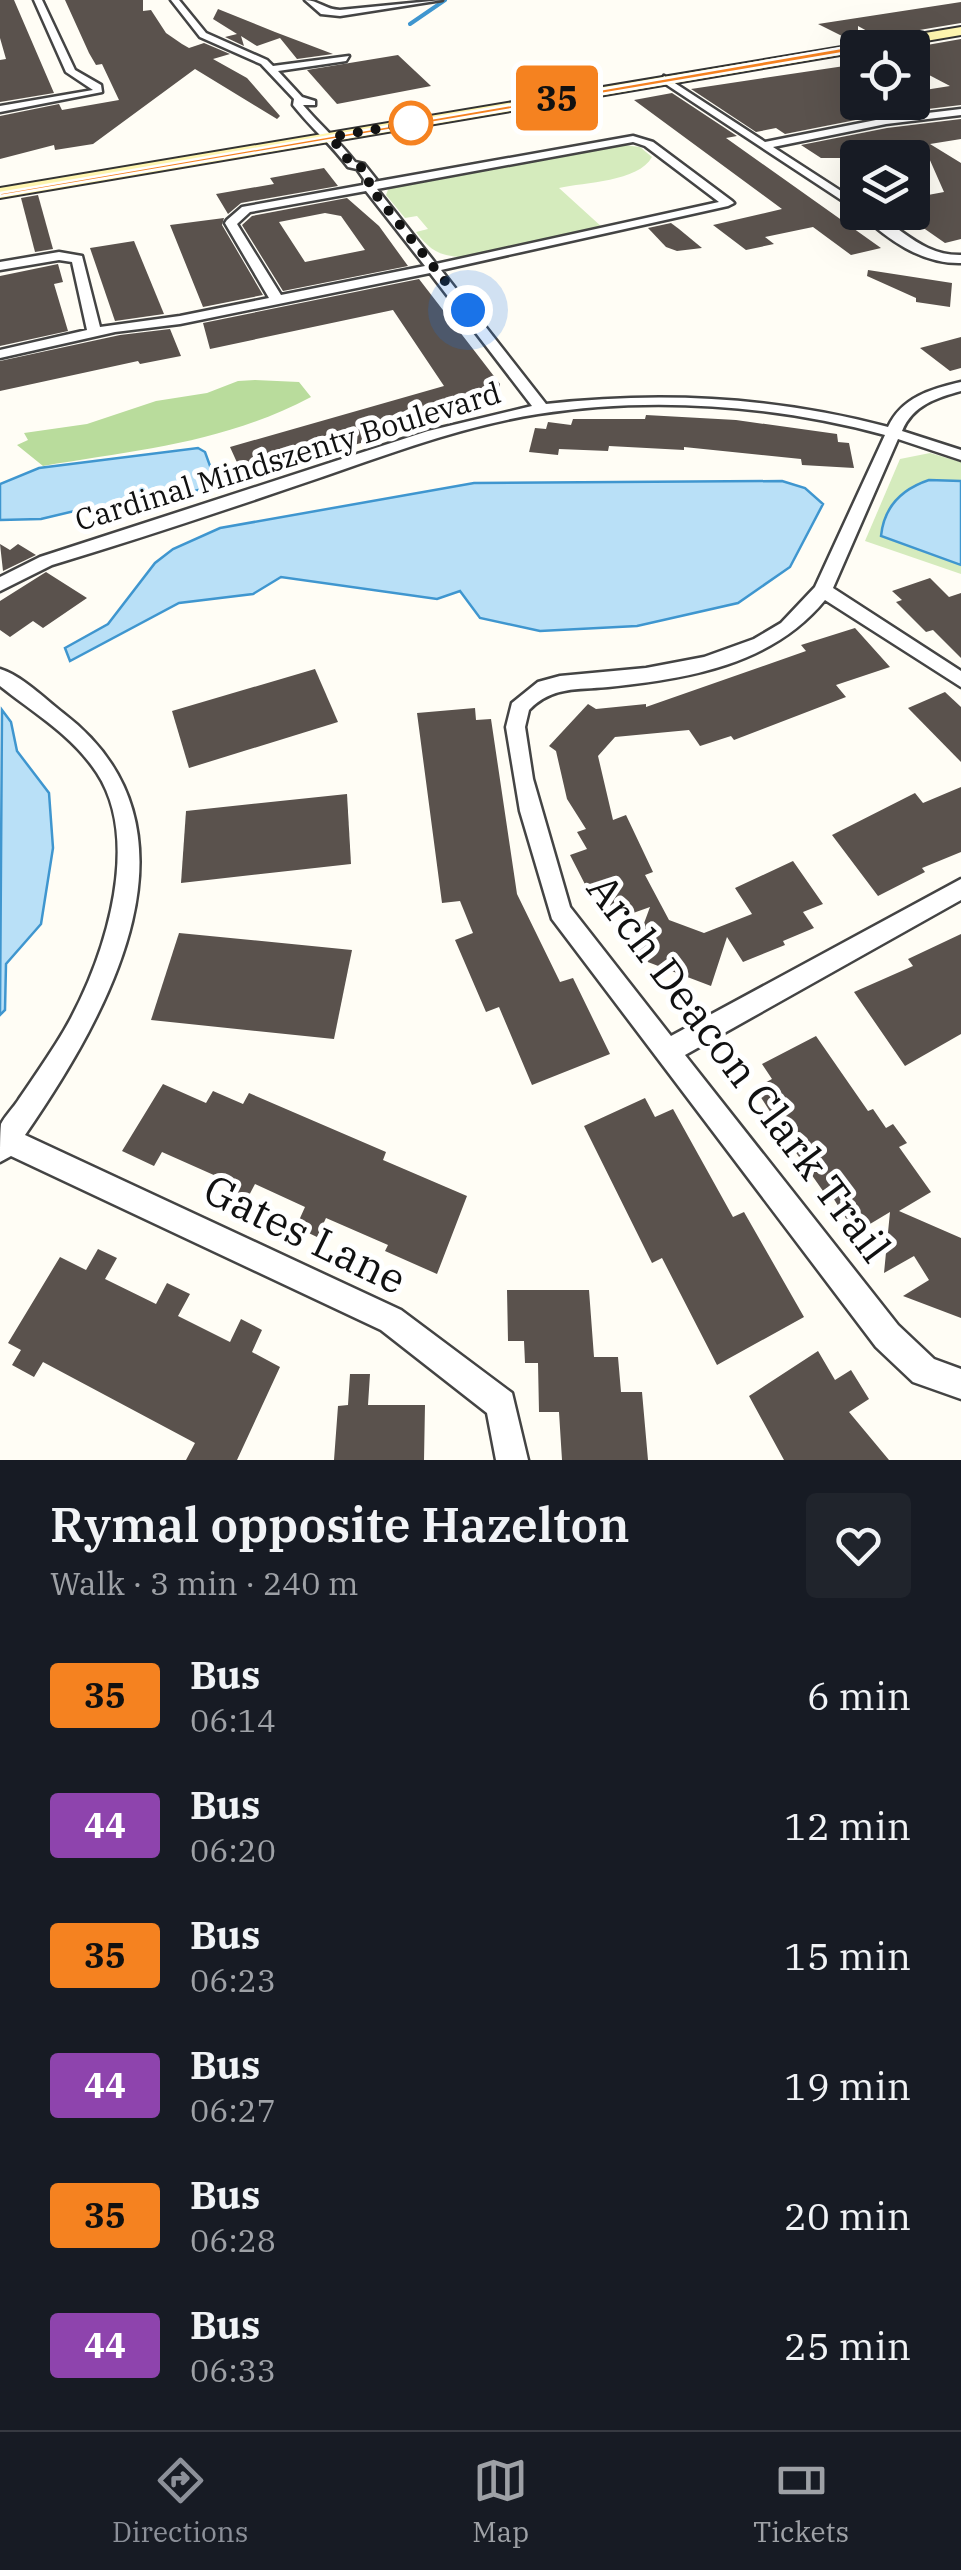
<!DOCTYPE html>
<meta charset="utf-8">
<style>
:root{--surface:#171b24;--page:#20242c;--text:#f1f3f6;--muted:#9ea1a6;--line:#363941;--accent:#8c9099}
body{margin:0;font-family:"IBM Plex Serif",serif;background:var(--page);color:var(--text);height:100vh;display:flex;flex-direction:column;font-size:38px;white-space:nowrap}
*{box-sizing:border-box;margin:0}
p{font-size:32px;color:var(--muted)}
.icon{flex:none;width:55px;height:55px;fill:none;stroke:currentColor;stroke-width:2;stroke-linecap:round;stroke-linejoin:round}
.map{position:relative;height:1460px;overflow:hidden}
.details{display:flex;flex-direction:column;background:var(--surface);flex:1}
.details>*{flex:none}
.badge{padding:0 20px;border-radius:8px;font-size:35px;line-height:65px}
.buttons{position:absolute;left:840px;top:30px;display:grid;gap:20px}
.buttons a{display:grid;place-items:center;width:90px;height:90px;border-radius:10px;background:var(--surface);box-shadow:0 10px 40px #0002;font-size:50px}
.you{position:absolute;width:50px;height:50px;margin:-25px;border:8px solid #fff;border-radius:50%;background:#1a73e8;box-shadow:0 0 0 15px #1a73e833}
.map>.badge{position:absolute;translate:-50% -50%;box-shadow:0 0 0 5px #fff}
.round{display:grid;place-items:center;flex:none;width:105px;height:105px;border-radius:10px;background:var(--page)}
.overview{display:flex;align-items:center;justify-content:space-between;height:170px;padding:0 50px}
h1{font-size:48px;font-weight:600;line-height:75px}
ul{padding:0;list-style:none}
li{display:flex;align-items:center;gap:30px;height:130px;padding:0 50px}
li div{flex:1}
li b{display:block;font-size:38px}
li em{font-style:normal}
li .badge{min-width:110px;font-weight:700;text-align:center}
.tab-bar{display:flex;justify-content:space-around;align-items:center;height:140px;border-top:2px solid var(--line);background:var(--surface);font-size:28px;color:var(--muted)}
.tab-bar a{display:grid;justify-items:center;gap:5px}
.tab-bar .active{color:var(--accent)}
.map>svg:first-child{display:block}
.green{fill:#d5ebbd}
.forest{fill:#b9dc9c}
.water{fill:#b9e0f7;stroke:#3f96cf;stroke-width:2.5}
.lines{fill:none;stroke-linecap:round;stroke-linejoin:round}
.stream{stroke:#3f96cf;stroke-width:4}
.building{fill:#5a524d;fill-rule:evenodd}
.minor-casing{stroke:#444;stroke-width:5}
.secondary-casing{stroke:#333;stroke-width:4}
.minor{fill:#fff;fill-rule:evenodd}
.secondary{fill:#fff6b0;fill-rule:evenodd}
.line{fill:#f58220;stroke:#fff;stroke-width:2.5}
.walk{stroke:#111;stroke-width:10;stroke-dasharray:0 18}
.stop-dot{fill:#fff;stroke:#f58220;stroke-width:5}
.labels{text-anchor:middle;stroke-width:10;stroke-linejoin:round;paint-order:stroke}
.far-street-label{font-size:30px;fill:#111;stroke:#fff}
.near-street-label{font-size:42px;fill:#111;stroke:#fff}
</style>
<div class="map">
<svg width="961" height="1460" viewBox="0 0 961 1460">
<rect width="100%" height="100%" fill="#fffdf5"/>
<g class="green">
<path d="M615,144L640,147L652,157C638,182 585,182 559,188L603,228L459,257C437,255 429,249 416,232L428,229L417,216L405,218L386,195L389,187L398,183Z"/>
<polygon points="930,453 961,462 961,574 865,541 900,459"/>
</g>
<path class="forest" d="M255,380L299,382L311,397C224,443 138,450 43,466L17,445L28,440L24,433L87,424L156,401L207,393L238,381Z"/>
<g class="water">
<polygon points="198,448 205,452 217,485 139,506 87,508 41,519 0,520 0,484 39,468"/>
<path d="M929,480L961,481V565L881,536C884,506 902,489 929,480Z"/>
<polygon points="782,481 805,488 823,504 790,567 738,603 637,626 540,631 480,618 460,591 437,599 281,577 253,594 179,603 70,661 65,648 108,624 155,563 173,549 220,528 474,483"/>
<polygon points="2,710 11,722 17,751 49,793 53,848 41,924 6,964 5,1010 0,1015"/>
</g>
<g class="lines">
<polyline class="stream" points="410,24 445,0"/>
</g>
<g class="building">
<polygon points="0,0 14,0 54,93 0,102 0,60 6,59 0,38"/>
<polygon points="65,0 143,0 143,11 151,10 166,33 182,44 189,48 204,43 230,54 213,59 247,78 280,116 277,119 195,69 93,144 55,150 54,145 0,159 0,116 59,104 62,110 119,100 102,64 96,65 89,53"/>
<polygon points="961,2 961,23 878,37 858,26 858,41 852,41 818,24"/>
<polygon points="218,9 275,32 333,54 297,59 280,38 257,46 241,36 244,46 225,37 237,34 213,19"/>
<polygon points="961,39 961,105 886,114 785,134 776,128 756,132 691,89 858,64 858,102 912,102 912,92 950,86 912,66 910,48"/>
<polygon points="398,55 431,86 337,104 307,70"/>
<polygon points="672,93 737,136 726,138 881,248 851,255 813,227 765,237 774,244 746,250 713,225 782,209 634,100"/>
<polygon points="961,119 961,139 930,144 961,163 961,239 945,243 912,220 912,198 944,192 929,158 821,158 801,145 887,128"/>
<polygon points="324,168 338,186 241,203 228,214 216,194 274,184 270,178"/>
<polygon points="38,195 53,249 35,252 21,198"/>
<path d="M347,198L379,226L408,266L283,291L242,225L252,216ZM325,213L341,216L365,250L305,262L279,222Z"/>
<polygon points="224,218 222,225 263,295 203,307 170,225"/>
<polygon points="671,223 679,229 702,248 677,251 666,247 648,228"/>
<polygon points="134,241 164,314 115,321 90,248"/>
<polygon points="58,264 63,282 54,284 68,331 0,346 0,276"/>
<polygon points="868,270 952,283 950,307 916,302 916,298 867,276"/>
<polygon points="419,279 500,384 500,394 420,415 441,419 244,478 230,447 444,386 393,310 210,349 203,323"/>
<polygon points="170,329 181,356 140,364 138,361 0,391 0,361 120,335"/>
<polygon points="961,337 961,368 950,371 920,348"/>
<polygon points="646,415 736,420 837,434 838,442 849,443 854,468 802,465 801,459 684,447 684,450 609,446 608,451 559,449 558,455 529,452 535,428 546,429 548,422 571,425 573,419 645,419"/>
<polygon points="0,544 10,550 18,544 36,555 3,571"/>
<polygon points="46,572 87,598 43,628 33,621 10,637 0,630 0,601"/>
<polygon points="930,578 949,597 961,593 961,658 933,630 926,632 896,602 902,600 892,591"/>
<polygon points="855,628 890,667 836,685 846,697 734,740 731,736 700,746 689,730 615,737 598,756 613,820 626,815 653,872 645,875 669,920 704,933 752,914 735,888 793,861 823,904 803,912 814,928 783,941 785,945 743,962 727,937 711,986 632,956 650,907 622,917 619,910 614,912 602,892 591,896 570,855 587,849 577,832 586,829 567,799 556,751 549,746 588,704 596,709 646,704 646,707 806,651 801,645"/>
<polygon points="315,669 338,722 189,768 172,711"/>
<polygon points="945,692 961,707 961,762 908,708"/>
<polygon points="475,708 476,720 491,719 517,894 560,982 573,978 610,1054 532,1085 499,1007 486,1012 455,940 473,933 460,901 442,903 417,713"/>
<polygon points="961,787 961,852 922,868 925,872 878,896 832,835 915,793 923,803"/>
<polygon points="347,794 351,864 181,883 186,811"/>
<polygon points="179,933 352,950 334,1039 151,1020"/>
<polygon points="961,934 961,1034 905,1066 854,992 913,966 908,959"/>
<polygon points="816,1036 868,1111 873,1109 886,1128 893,1124 907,1143 899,1147 931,1192 899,1211 961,1238 961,1318 903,1296 929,1280 914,1256 884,1273 890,1212 855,1233 827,1188 823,1191 797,1154 755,1088 772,1079 762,1064"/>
<polygon points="163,1084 206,1103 213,1091 243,1104 249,1093 386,1152 383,1160 467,1196 437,1274 385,1251 388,1245 326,1218 317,1237 296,1227 305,1207 255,1184 245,1203 227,1196 234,1184 162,1152 154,1166 122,1151"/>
<polygon points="645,1098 655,1117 673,1109 733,1217 744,1212 804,1317 717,1365 662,1258 652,1263 584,1126"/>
<polygon points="98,1249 117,1258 105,1279 156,1304 167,1283 190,1294 178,1316 230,1342 241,1319 262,1330 252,1352 280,1367 237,1460 186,1460 195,1443 43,1362 34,1377 12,1365 21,1350 8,1343 60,1257 86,1270"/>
<polygon points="507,1290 589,1290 594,1357 618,1357 621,1392 642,1392 648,1460 562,1460 559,1412 539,1412 538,1363 525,1363 524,1341 508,1341"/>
<polygon points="818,1351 835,1380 851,1370 869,1399 849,1412 889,1460 784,1460 749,1396"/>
<polygon points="350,1374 370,1374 368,1405 425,1405 424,1460 334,1460 338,1406 348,1405"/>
</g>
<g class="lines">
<defs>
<g id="minor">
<polygon points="34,0 42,0 75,70 101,85 102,92 0,112 0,106 93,90 66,72"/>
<path d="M171,0H179L206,33L267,60L273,66L349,56L346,61L278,71L302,97L315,101V105H303C320,125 339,141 355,162L364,164L376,179L374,182L633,136L653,142L732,201L734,203L728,206L441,270L546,404C661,391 776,397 888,427C902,397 931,389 961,382V391C936,398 913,405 902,431L961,450V460L898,439L833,588L961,671V687L825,600C772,665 687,679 608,687C577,690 552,686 529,710L525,727L533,779L570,907L671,1036L961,879V900L685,1055L898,1325L934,1359L961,1369V1399L913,1382L876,1347L552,919L520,811L506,727L512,703L538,682L560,676L646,668L704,657L754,639L781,623L815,587L885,435C773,405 653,396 538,414C463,426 391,453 319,478C231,508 142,538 52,565L0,591V577L40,557L428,431L532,406L430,273L180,324L115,332L0,358V350L87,330L72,262L59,260L0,270V262L59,252L82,256L100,327L180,316L269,298L225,223L227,220L242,207L363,185L364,179L357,169L348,167C331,144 311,128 293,105L294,99L261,64L200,37ZM633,142L645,146L719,202L436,264L377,189ZM366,191L425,266L281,295L237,224L250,212Z"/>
<path d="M305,0C318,0 326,10 340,10L442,0L340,16L321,14Z"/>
<polygon points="664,76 765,142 886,118 961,109 961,115 886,124 773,147 858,202 858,211 661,81"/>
<path d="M858,212C893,212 913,256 961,255V263C921,264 887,239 858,212Z"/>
<path d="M0,669C22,676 44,698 63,713C214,828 109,1013 25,1135L401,1310L512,1393L528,1460H496L487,1413L381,1330L11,1156L0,1162C0,1151 0,1134 1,1124C5,1116 14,1107 19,1099C32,1080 45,1061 57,1042C100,975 145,846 97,773C73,736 34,713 0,686Z"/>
</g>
<polygon id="secondary" points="961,27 961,35 885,48 858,48 858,52 0,198 0,188"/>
</defs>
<use href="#minor" class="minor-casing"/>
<use href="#secondary" class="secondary-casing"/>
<use href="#minor" class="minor"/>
<use href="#secondary" class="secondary"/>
</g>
<polygon class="line" points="858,45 861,50 0,196 0,193"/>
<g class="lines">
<polyline class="walk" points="411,123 331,137 352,165 360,166 370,179 368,185 468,310"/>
</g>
<circle class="stop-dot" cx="411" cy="123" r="20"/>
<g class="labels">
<g class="far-street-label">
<text transform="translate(288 457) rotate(-17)" y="10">Cardinal Mindszenty Boulevard</text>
</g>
<g class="near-street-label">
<text transform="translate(739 1068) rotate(53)" y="15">Arch Deacon Clark Trail</text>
<text transform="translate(305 1234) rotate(26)" y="15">Gates Lane</text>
</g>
</g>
</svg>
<div class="buttons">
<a><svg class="icon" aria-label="locate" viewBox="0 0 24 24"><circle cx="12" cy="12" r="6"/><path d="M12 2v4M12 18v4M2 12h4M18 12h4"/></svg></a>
<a><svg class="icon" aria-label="layers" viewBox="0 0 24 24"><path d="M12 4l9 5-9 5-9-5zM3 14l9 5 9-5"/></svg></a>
</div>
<div class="you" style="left:468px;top:310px"></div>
<b class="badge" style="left:557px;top:98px;background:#f58220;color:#111">35</b>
</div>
<section class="details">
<div class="overview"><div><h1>Rymal opposite Hazelton</h1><p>Walk · 3 min · 240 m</p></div><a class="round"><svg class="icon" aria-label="heart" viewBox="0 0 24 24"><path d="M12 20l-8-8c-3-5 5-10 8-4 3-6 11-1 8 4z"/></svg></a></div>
<ul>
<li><span class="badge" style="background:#f58220;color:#111">35</span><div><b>Bus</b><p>06:14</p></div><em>6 min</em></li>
<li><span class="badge" style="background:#8e44ad;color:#fff">44</span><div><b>Bus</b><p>06:20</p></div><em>12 min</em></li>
<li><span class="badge" style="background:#f58220;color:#111">35</span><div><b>Bus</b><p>06:23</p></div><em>15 min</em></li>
<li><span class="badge" style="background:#8e44ad;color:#fff">44</span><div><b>Bus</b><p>06:27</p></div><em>19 min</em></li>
<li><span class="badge" style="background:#f58220;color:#111">35</span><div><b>Bus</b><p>06:28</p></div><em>20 min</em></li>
<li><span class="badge" style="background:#8e44ad;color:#fff">44</span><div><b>Bus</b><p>06:33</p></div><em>25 min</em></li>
</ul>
</section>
<nav class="tab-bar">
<a class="active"><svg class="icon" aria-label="directions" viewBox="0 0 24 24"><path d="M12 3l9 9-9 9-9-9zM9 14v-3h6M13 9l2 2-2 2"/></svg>Directions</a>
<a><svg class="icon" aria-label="map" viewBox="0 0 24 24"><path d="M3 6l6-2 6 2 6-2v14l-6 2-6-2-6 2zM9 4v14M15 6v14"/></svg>Map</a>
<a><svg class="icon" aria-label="tickets" viewBox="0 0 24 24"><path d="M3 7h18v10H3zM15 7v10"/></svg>Tickets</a>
</nav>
